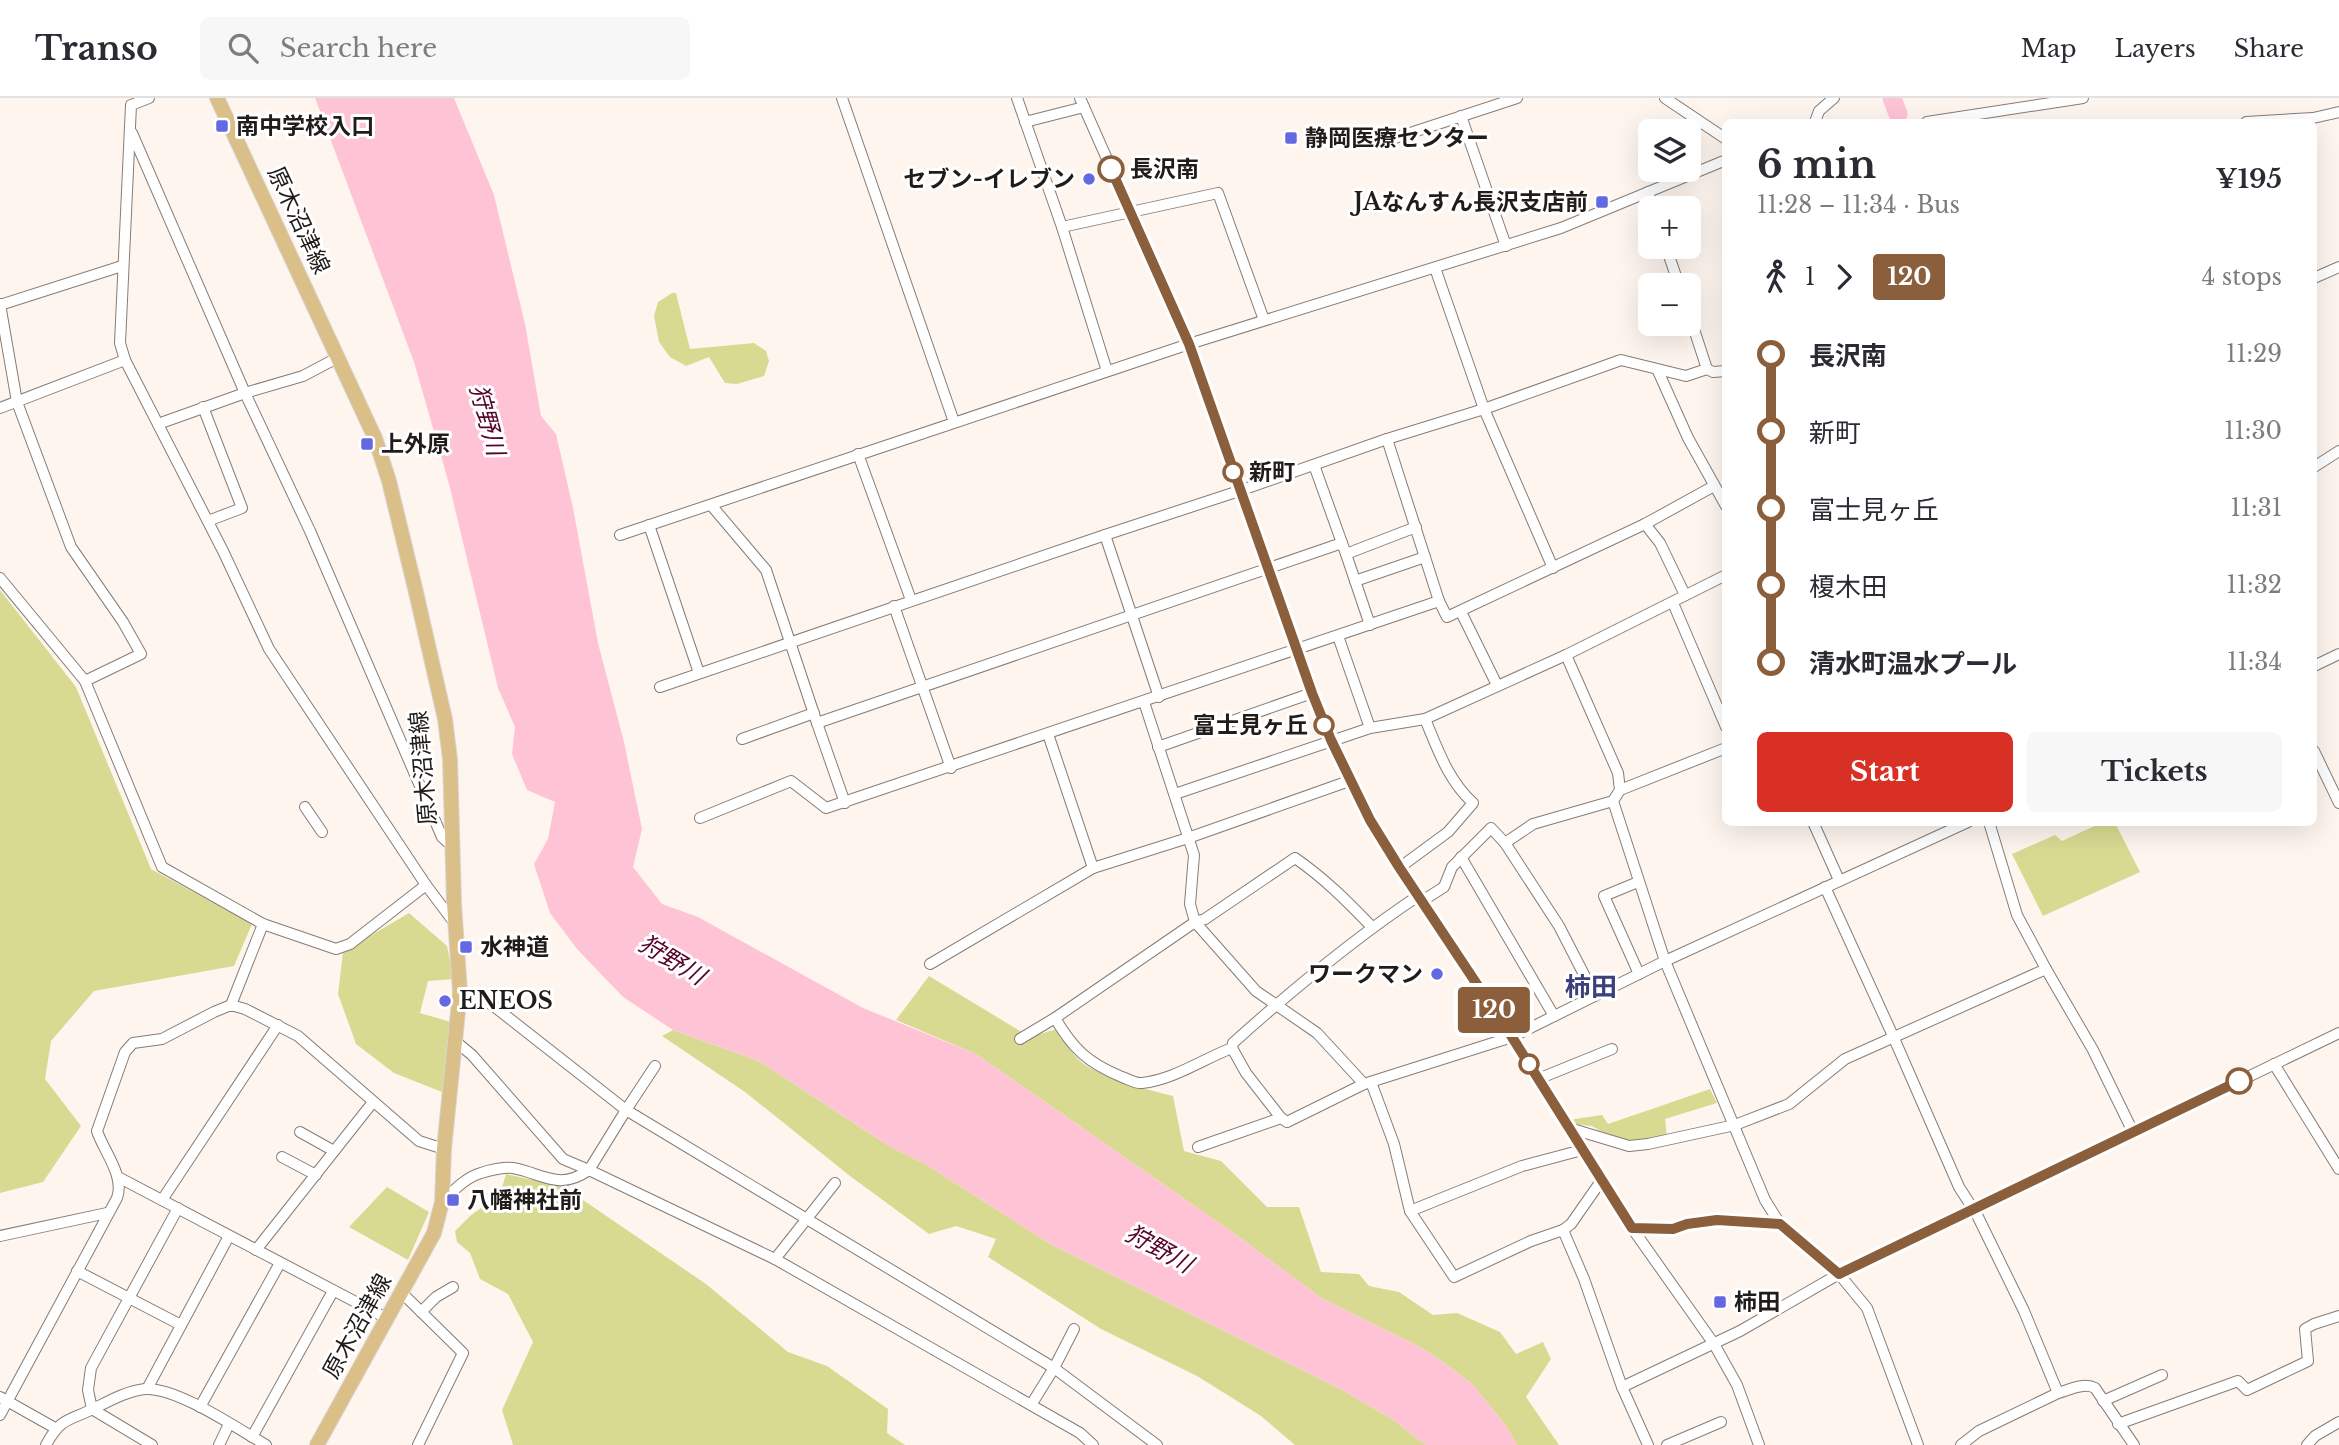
<!DOCTYPE html>
<meta charset="utf-8">
<style>
:root{--surface:#fff;--page:#f7f7f7;--text:#2b2b33;--muted:#7c7c81;--line:#e1e1e2;--accent:#d93025}
body{margin:0;font-family:"Libre Baskerville","Noto Sans JP",serif;background:var(--page);color:var(--text);height:100vh;display:flex;flex-direction:column;font-size:26px;white-space:nowrap}
*{box-sizing:border-box;margin:0}
p{font-size:23px;color:var(--muted)}
.icon{flex:none;width:38px;height:38px;fill:none;stroke:currentColor;stroke-width:2;stroke-linecap:round;stroke-linejoin:round}
.map{position:relative;flex:1;overflow:hidden}
.drawer{position:absolute;left:1722px;top:21px;width:595px;height:707px;display:flex;flex-direction:column;background:var(--surface);border-radius:10px;box-shadow:0 7px 28px #0002}
.drawer>*{flex:none}
.badge{padding:0 14px;border-radius:5px;font-size:24px;line-height:46px}
.buttons{position:absolute;left:1638px;top:21px;display:grid;gap:14px}
.buttons a{display:grid;place-items:center;width:63px;height:63px;border-radius:10px;background:var(--surface);box-shadow:0 7px 28px #0002;font-size:35px}
.map>.badge{position:absolute;translate:-50% -50%;box-shadow:0 0 0 4px #fff}
.legs{display:flex;align-items:center;gap:10px;height:77px;padding:0 35px;font-size:23px}
.legs p{margin-inline-start:auto}
.headline{display:flex;align-items:center;justify-content:space-between;height:119px;padding:0 35px}
h1{font-size:38px;font-weight:700;line-height:52px}
.button{display:flex;gap:14px;margin-top:auto;padding:14px 35px}
.button a{flex:1;height:80px;border-radius:10px;background:var(--accent);color:#fff;font-size:28px;font-weight:700;line-height:80px;text-align:center}
.button a+a{background:var(--page);color:var(--text)}
ul{padding:0 35px;list-style:none}
li{display:flex;align-items:center;gap:24px;height:77px;font-size:26px}
li i{display:grid;place-items:center;width:10px;height:100%;margin:0 9px;background:currentColor}
li i::after{content:'';width:18px;height:18px;margin:-9px;border:5px solid;border-radius:50%;background:var(--surface)}
li p{margin-inline-start:auto}
li:first-child i{background:linear-gradient(#0000 50%,currentColor 0)}
li:last-child i{background:linear-gradient(currentColor 50%,#0000 0)}
header{display:flex;align-items:center;gap:42px;box-sizing:border-box;height:98px;padding:0 35px;background:var(--surface);border-bottom:2px solid var(--line)}
header strong{font-size:33px}
nav{display:flex;gap:38px;margin-inline-start:auto;font-size:24px}
.search{width:490px;height:63px;background:var(--page);display:flex;align-items:center;gap:18px;box-sizing:border-box;padding:0 24px;border-radius:10px;color:var(--muted);font-size:26px}
.map>svg:first-child{display:block}
.green{fill:#d9da92}
.water{fill:#fec4d5}
.lines{fill:none;stroke-linecap:round;stroke-linejoin:round}
.river{stroke:#fec4d5;stroke-width:19}
.minor-casing{stroke:#877c76;stroke-width:12}
.major-casing{stroke:#d7d6d6;stroke-width:16}
.minor{stroke:#fff;stroke-width:10}
.major{stroke:#dbbf89;stroke-width:14}
.line-1-casing{stroke:#fff;stroke-width:16}
.line-1{stroke:#8b5e3c;stroke-width:10}
.poi-dot{fill:#6469e2;stroke:#fff;stroke-width:2.5}
.stop-1-dot{fill:#fff;stroke:#8b5e3c;stroke-width:3.5}
.labels{text-anchor:middle;stroke-width:6;stroke-linejoin:round;paint-order:stroke}
.poi-label{font-size:23px;font-weight:bold;fill:#201c1a;stroke:#fff;text-anchor:start}
.stop-label{font-size:23px;font-weight:bold;fill:#201c1a;stroke:#fff;text-anchor:start}
.street-label{font-size:23px;fill:#201c1a;stroke:#fff}
.water-label{font-size:24px;font-style:italic;fill:#57052c;stroke:#fff}
.quarter-label{font-size:26px;font-weight:bold;fill:#3b407c;stroke:#fff}
</style>
<header>
<strong>Transo</strong>
<div class="search"><svg class="icon" aria-label="search" viewBox="0 0 24 24"><circle cx="10" cy="10" r="6"/><path d="M15 15l6 6"/></svg>Search here</div>
<nav><a>Map</a><a>Layers</a><a>Share</a></nav>
</header>
<div class="map">
<svg width="2339" height="1347" viewBox="0 0 2339 1347">
<rect width="100%" height="100%" fill="#fff5ef"/>
<g class="green">
<polygon points="672,195 676,195 690,251 754,245 766,253 769,263 764,278 737,286 725,285 709,259 686,268 670,259 659,244 654,218 658,204"/>
<polygon points="0,492 76,589 151,771 252,826 234,868 94,893 51,943 45,981 81,1028 43,1084 0,1095"/>
<polygon points="2101,725 2115,725 2140,774 2043,818 2012,756 2055,737 2062,743"/>
<polygon points="409,815 447,848 454,881 428,883 420,915 451,924 449,960 442,994 394,975 356,946 338,896 343,854"/>
<path d="M929,878L1030,939L1057,931C1063,940 1069,951 1076,959C1094,979 1146,991 1173,998L1184,1053L1221,1063L1267,1109H1299L1321,1174L1359,1176L1369,1188L1399,1194L1433,1217L1457,1215L1500,1234L1516,1256L1543,1244L1551,1261L1526,1299L1559,1347H1517L1506,1328L1473,1287L1446,1266L1420,1249L1321,1200L1242,1141L976,956L896,922Z"/>
<polygon points="673,932 759,963 889,1048 927,1067 1052,1147 1344,1293 1392,1321 1426,1347 1295,1347 1261,1318 1197,1278 1101,1231 988,1159 996,1141 956,1128 929,1136 850,1078 745,994 662,938"/>
<polygon points="1710,991 1717,1005 1665,1021 1667,1040 1619,1044 1592,1028 1563,1025 1561,1023 1602,1017 1608,1026"/>
<polygon points="506,1076 564,1089 706,1186 788,1254 827,1268 888,1311 887,1335 905,1347 513,1347 502,1312 533,1244 508,1196 480,1181 470,1155 457,1144 455,1133 470,1118 500,1096"/>
<polygon points="387,1089 429,1114 408,1162 349,1129"/>
</g>
<polygon class="water" points="315,0 454,0 494,97 525,226 541,318 556,336 573,410 598,545 624,644 642,731 633,769 662,806 698,819 863,910 976,956 1242,1141 1321,1200 1420,1249 1446,1266 1473,1287 1506,1328 1517,1347 1426,1347 1392,1321 1344,1293 1052,1147 927,1067 889,1048 759,963 673,932 623,899 577,851 550,815 534,766 548,741 555,704 527,692 512,656 515,629 498,590 449,386 414,264"/>
<g class="lines">
<polyline class="river" points="1892,0 1898,16"/>
<defs>
<g id="minor">
<polyline points="149,0 131,7 120,245 125,262 223,453 269,551 426,787 456,827"/>
<polyline points="842,0 954,324"/>
<polyline points="1017,0 1062,129 1107,273"/>
<polyline points="1080,0 1189,246 1312,595 1331,642 1370,722 1399,770 1512,939 1632,1130 1714,1246 1737,1287 1759,1347"/>
<polyline points="1665,0 1726,41"/>
<polyline points="1461,18 1506,148"/>
<polyline points="1025,24 1084,9"/>
<polyline points="1815,24 1819,13 1834,0"/>
<polyline points="1927,24 2083,0"/>
<polyline points="2246,24 2313,20 2339,14"/>
<polyline points="132,35 245,295 310,433 442,739 452,748"/>
<polyline points="1395,40 1517,0"/>
<polyline points="1648,94 1653,110"/>
<polyline points="1062,129 1218,95 1264,222"/>
<polyline points="1666,149 1679,187"/>
<polyline points="1435,170 1484,311 1553,470"/>
<polyline points="2314,180 2339,169"/>
<polyline points="0,206 17,304 71,449 123,524 141,556 85,583"/>
<polyline points="0,207 122,168"/>
<polyline points="1689,216 1707,271"/>
<polyline points="1658,273 1688,340 1726,408"/>
<polyline points="203,309 242,410 208,423"/>
<polyline points="0,310 125,262"/>
<polyline points="158,326 245,295 303,278 337,260"/>
<polyline points="1387,341 1439,503"/>
<polyline points="858,356 911,502"/>
<polyline points="2314,369 2339,353"/>
<polyline points="711,407 766,472 817,625 1342,445 1314,367"/>
<polyline points="1645,426 1660,445 1685,497"/>
<polyline points="649,427 699,575"/>
<polyline points="620,437 1189,246 1561,130 1726,62"/>
<polyline points="1105,437 1159,599"/>
<polyline points="1342,445 1346,456 1416,429"/>
<polyline points="1346,456 1370,527"/>
<polyline points="0,480 85,583 162,769 263,826 336,851 350,846 426,787"/>
<polyline points="1355,483 1425,459"/>
<polyline points="1673,505 1726,629"/>
<polyline points="894,508 951,670"/>
<polyline points="1461,514 1497,587"/>
<polyline points="1338,538 1370,630"/>
<polyline points="1566,557 1618,675 1620,692 1613,703 1665,863 1765,1102 1780,1126 1839,1176 1867,1210 1918,1347"/>
<polyline points="2314,568 2339,556"/>
<polyline points="660,589 1105,437 1239,393 1387,341 1484,311 1621,262 1686,278 1707,271 1713,274 1726,273"/>
<polyline points="817,625 845,705"/>
<polyline points="1048,636 1093,770"/>
<polyline points="742,641 814,615"/>
<polyline points="1158,649 1312,595"/>
<polyline points="2314,653 2339,705"/>
<polyline points="1620,692 1726,650"/>
<polyline points="1175,696 1370,630 1425,621 1566,557 1726,477"/>
<polyline points="305,709 322,734"/>
<polyline points="700,720 791,683 826,710 1439,503 1447,519 1645,426 1714,388"/>
<polyline points="1813,724 1839,782"/>
<polyline points="1989,724 2017,817 2046,871 2093,952 2133,1034"/>
<polyline points="1505,745 1559,828 1595,898"/>
<polyline points="1461,759 1554,918"/>
<path d="M1399,770L1448,734L1473,705C1448,682 1438,652 1425,621"/>
<polyline points="1638,784 1604,798 1639,876"/>
<path d="M1825,789L1893,938L1959,1089L1977,1117L2024,1213L2058,1295C2069,1292 2084,1284 2095,1290L2134,1347"/>
<polyline points="1422,803 1444,789 1452,769 1491,730 1505,745 1533,726 1613,703"/>
<polyline points="930,866 1093,770 1188,740 1349,683"/>
<polyline points="491,906 626,1012 655,968"/>
<polyline points="231,907 263,826"/>
<path d="M1055,920C1073,951 1088,965 1122,979C1128,981 1136,986 1142,985C1173,982 1203,961 1232,950L1233,945C1292,892 1352,842 1418,798"/>
<polyline points="1020,941 1055,920 1195,824 1190,806 1194,757 1144,604"/>
<polyline points="455,943 472,957 563,1061 589,1072 626,1012 1054,1270 1157,1347"/>
<polyline points="1232,950 1246,975 1281,1020"/>
<polyline points="2274,966 2339,1071"/>
<polyline points="1538,981 1612,951"/>
<polyline points="1371,984 1394,1046 1410,1113 1454,1179 1531,1143 1563,1132"/>
<path d="M1364,986L1317,935L1256,893L1195,824L1205,821L1295,760C1324,780 1347,803 1372,829"/>
<polyline points="1569,1030 1629,1048 1648,1046 1735,1027 1789,1006 1845,961 2046,871"/>
<polyline points="300,1034 334,1053"/>
<polyline points="1198,1049 1281,1020 1287,1024 1364,986 1512,939 1665,863 1968,724"/>
<polyline points="282,1059 316,1077"/>
<polyline points="118,1079 388,1221"/>
<polyline points="1601,1083 1571,1126 1563,1132 1584,1181 1622,1289 1648,1347"/>
<polyline points="162,1102 278,927"/>
<path d="M442,1104C453,1093 466,1079 481,1075C489,1072 504,1069 513,1070C544,1076 559,1093 589,1072L775,1161L1080,1335L1093,1347"/>
<polyline points="1410,1113 1522,1068 1582,1052"/>
<polyline points="1632,1130 1673,1131 1687,1126 1717,1122 1780,1126"/>
<polyline points="0,1138 107,1115"/>
<polyline points="256,1152 373,1004"/>
<polyline points="775,1161 835,1085"/>
<polyline points="77,1173 181,1227"/>
<polyline points="402,1195 463,1255 418,1347"/>
<polyline points="421,1214 436,1199 453,1189"/>
<polyline points="1622,1289 1740,1233 1839,1176 2339,935"/>
<polyline points="147,1291 229,1138"/>
<polyline points="0,1299 55,1330"/>
<polyline points="2103,1303 2162,1277"/>
<polyline points="1031,1307 1054,1270 1074,1231"/>
<polyline points="200,1309 280,1165"/>
<path d="M0,1317L117,1100C125,1078 104,1054 97,1033L125,954L133,945L162,941L214,914L231,907L245,911L298,938L419,1043L444,1051"/>
<polyline points="2118,1326 2238,1283 2247,1292 2308,1263 2305,1231 2314,1226 2339,1218"/>
<polyline points="252,1339 333,1193"/>
<path d="M46,1347C61,1319 69,1323 95,1310C111,1302 127,1293 145,1291C177,1289 238,1331 266,1347"/>
<polyline points="152,1347 92,1311 88,1292 91,1270 178,1110"/>
<polyline points="219,1347 229,1326"/>
<polyline points="1667,1347 1721,1324"/>
<polyline points="1961,1347 1979,1333 2058,1295"/>
<polyline points="2307,1347 2315,1338 2339,1324"/>
</g>
<polyline id="major" points="217,0 375,340 389,383 415,490 445,621 450,661 454,805 460,894 444,1051 442,1104 434,1135 317,1347"/>
</defs>
<use href="#minor" class="minor-casing"/>
<use href="#major" class="major-casing"/>
<use href="#minor" class="minor"/>
<use href="#major" class="major"/>
</g>
<g class="lines">
<defs>
<polyline id="line-1" points="1111,71 1189,246 1312,595 1331,642 1370,722 1399,769 1512,939 1632,1130 1673,1131 1687,1126 1717,1122 1780,1126 1839,1176 2239,983"/>
</defs>
<use href="#line-1" class="line-1-casing"/>
<use href="#line-1" class="line-1"/>
</g>
<g class="poi-dot">
<rect x="215" y="21" width="14" height="14" rx="3.5"/>
<rect x="1284" y="33" width="14" height="14" rx="3.5"/>
<circle cx="1089" cy="81" r="7"/>
<rect x="1595" y="97" width="14" height="14" rx="3.5"/>
<rect x="360" y="339" width="14" height="14" rx="3.5"/>
<rect x="459" y="842" width="14" height="14" rx="3.5"/>
<circle cx="1437" cy="876" r="7"/>
<circle cx="445" cy="903" r="7"/>
<rect x="446" y="1095" width="14" height="14" rx="3.5"/>
<rect x="1713" y="1197" width="14" height="14" rx="3.5"/>
</g>
<g class="stop-1-dot">
<circle cx="1111" cy="71" r="12"/>
<circle cx="1233" cy="374" r="9"/>
<circle cx="1324" cy="627" r="9"/>
<circle cx="1529" cy="966" r="9"/>
<circle cx="2239" cy="983" r="12"/>
</g>
<g class="labels">
<g class="poi-label">
<text x="236" y="36">南中学校入口</text>
<text x="1305" y="48">静岡医療センター</text>
<text x="1075" y="89" text-anchor="end">セブン-イレブン</text>
<text x="1588" y="112" text-anchor="end">JAなんすん長沢支店前</text>
<text x="381" y="354">上外原</text>
<text x="480" y="857">水神道</text>
<text x="1423" y="884" text-anchor="end">ワークマン</text>
<text x="459" y="911">ENEOS</text>
<text x="467" y="1110">八幡神社前</text>
<text x="1734" y="1212">柿田</text>
</g>
<g class="stop-label">
<text x="1130" y="79">長沢南</text>
<text x="1249" y="382">新町</text>
<text x="1308" y="635" text-anchor="end">富士見ヶ丘</text>
</g>
<g class="street-label">
<text transform="translate(299 122) rotate(65)" y="8">原木沼津線</text>
<text transform="translate(423 670) rotate(-95)" y="8">原木沼津線</text>
<text transform="translate(357 1228) rotate(-61)" y="8">原木沼津線</text>
</g>
<g class="water-label">
<text transform="translate(487 322) rotate(75)" y="8">狩野川</text>
<text transform="translate(672 862) rotate(31)" y="8">狩野川</text>
<text transform="translate(1159 1151) rotate(29)" y="8">狩野川</text>
</g>
<g class="quarter-label">
<text x="1591" y="898">柿田</text>
</g>
</g>
</svg>
<div class="buttons">
<a><svg class="icon" aria-label="layers" viewBox="0 0 24 24"><path d="M12 4l9 5-9 5-9-5zM3 14l9 5 9-5"/></svg></a>
<a>+</a>
<a>−</a>
</div>
<b class="badge" style="left:1494px;top:912px;background:#8b5e3c;color:#fff">120</b>
<section class="drawer">
<div class="headline"><div><h1>6 min</h1><p>11:28 – 11:34 · Bus</p></div><b>¥195</b></div>
<div class="legs"><svg class="icon" aria-label="walk" viewBox="0 0 24 24"><circle cx="13" cy="4" r="2"/><path d="M13 8l-2 6 4 7M11 14l-3 7M7 12l3-4h3l4 4"/></svg>1<svg class="icon" aria-label="forward" viewBox="0 0 24 24"><path d="M9 5l7 7-7 7"/></svg><b class="badge" style="background:#8b5e3c;color:#fff">120</b><p>4 stops</p></div>
<ul>
<li><i style="color:#8b5e3c"></i><b>長沢南</b><p>11:29</p></li>
<li><i style="color:#8b5e3c"></i><span>新町</span><p>11:30</p></li>
<li><i style="color:#8b5e3c"></i><span>富士見ヶ丘</span><p>11:31</p></li>
<li><i style="color:#8b5e3c"></i><span>榎木田</span><p>11:32</p></li>
<li><i style="color:#8b5e3c"></i><b>清水町温水プール</b><p>11:34</p></li>
</ul>
<div class="button"><a>Start</a><a>Tickets</a></div>
</section>
</div>
